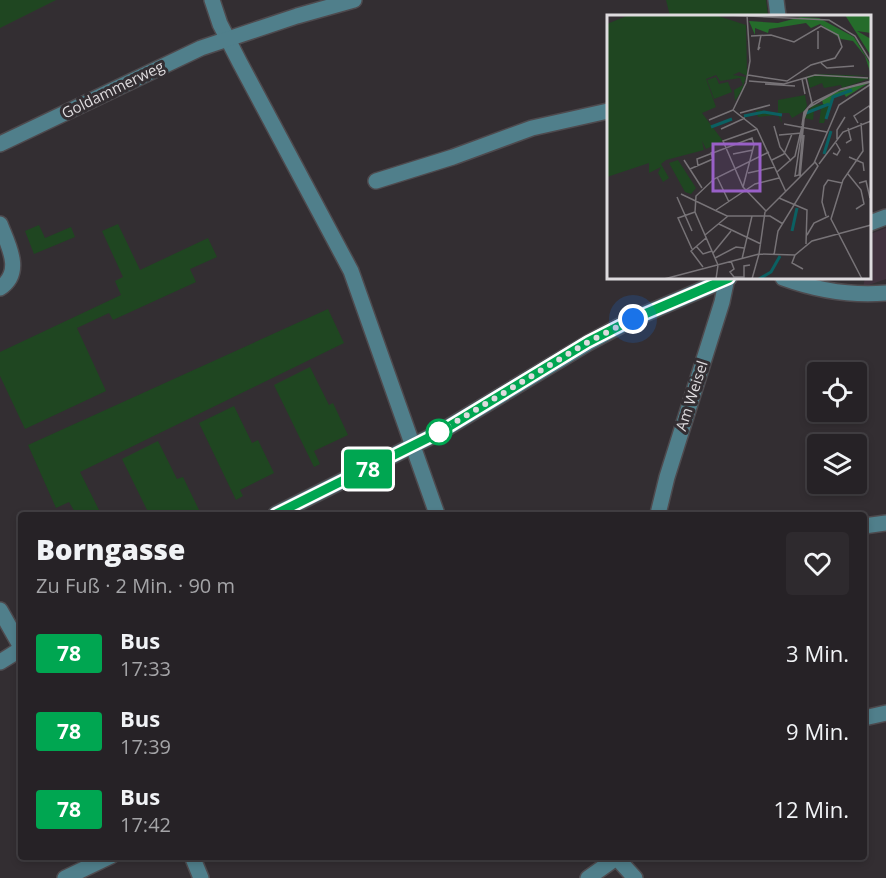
<!DOCTYPE html>
<html lang="de">
<meta charset="utf-8">
<style>
:root{--surface:#262226;--page:#2e2a2e;--text:#f1f3f6;--muted:#a4a4a7;--line:#423f43}
body{margin:0;font-family:"Open Sans",sans-serif;background:var(--page);color:var(--text);height:100vh;display:flex;flex-direction:column;font-size:22px;white-space:nowrap}
*{box-sizing:border-box;margin:0}
p{font-size:20px;color:var(--muted)}
.icon{flex:none;width:33px;height:33px;fill:none;stroke:currentColor;stroke-width:2;stroke-linecap:round;stroke-linejoin:round}
.map{position:relative;flex:1;overflow:hidden}
.side{position:absolute;left:18px;top:512px;width:849px;height:348px;display:flex;flex-direction:column;background:var(--surface);border-radius:6px;box-shadow:0 3px 9px #0003,0 0 0 2px var(--line)}
.side>*{flex:none}
.badge{padding:0 12px;border-radius:4px;font-size:21px;line-height:39px}
.fabs{position:absolute;left:807px;top:362px;display:grid;gap:12px}
.fabs a{display:grid;place-items:center;width:60px;height:60px;border-radius:6px;background:var(--surface);box-shadow:0 3px 9px #0003,0 0 0 2px var(--line);font-size:30px}
.you{position:absolute;width:30px;height:30px;margin:-15px;border:4px solid #fff;border-radius:50%;background:#1a73e8;box-shadow:0 0 0 9px #1a73e833}
.map>.badge{position:absolute;translate:-50% -50%;box-shadow:0 0 0 3px #fff}
.round{display:grid;place-items:center;flex:none;width:63px;height:63px;border-radius:6px;background:var(--page)}
.overview{display:flex;align-items:center;justify-content:space-between;height:102px;padding:0 18px}
h1{font-size:28px;font-weight:800;line-height:45px}
ul{padding:0;list-style:none}
li{display:flex;align-items:center;gap:18px;height:78px;padding:0 18px}
li div{flex:1}
li b{display:block;font-size:22px}
li em{font-style:normal}
li .badge{min-width:66px;font-weight:700;text-align:center}
.map>svg:first-child{display:block}
.education{fill:#41323e}
.green{fill:#1f4621}
.lines{fill:none;stroke-linecap:round;stroke-linejoin:round}
.minor-casing{stroke:#4e4a4e;stroke-width:18}
.minor{stroke:#507f8b;stroke-width:15}
.line-casing{stroke:#fff;stroke-width:14}
.line{stroke:#00a651;stroke-width:9}
.walk{stroke:#dedbde;stroke-width:6;stroke-dasharray:0 10.8}
.stop-dot{fill:#fff;stroke:#00a651;stroke-width:3}
.labels{text-anchor:middle;stroke-width:6;stroke-linejoin:round;paint-order:stroke}
.street-label{font-size:15px;fill:#dedbde;stroke:#332e32}
.inset-river{fill:none;stroke:#0b6062;stroke-width:3}
.inset-road{fill:none;stroke:#777377;stroke-width:1.5}
.view{fill:#9960c8;fill-opacity:0.15;stroke:#9960c8;stroke-width:3}
.inset-edge{fill:none;stroke:#dedbde;stroke-width:3}
</style>
<div class="map">
<svg width="886" height="878" viewBox="0 0 886 878">
<rect width="100%" height="100%" fill="#332e32"/>
<polygon class="education" points="886,228 886,279 863,287 865,278 870,278 870,234"/>
<g class="green">
<polygon points="0,0 56,0 0,28"/>
<polygon points="666,0 766,0 768,16 670,16"/>
<polygon points="118,224 140,270 208,238 217,257 190,269 196,282 113,320 109,313 77,328 106,391 25,429 0,376 0,352 121,295 115,281 123,277 102,231"/>
<polygon points="39,225 45,238 71,227 75,237 34,254 25,231"/>
<polygon points="328,309 344,343 80,472 101,514 76,514 69,502 56,508 28,445"/>
<polygon points="310,367 329,405 333,403 348,435 314,451 320,464 314,467 274,385"/>
<polygon points="234,406 252,443 258,440 274,473 240,490 243,496 236,500 199,423"/>
<polygon points="158,441 177,479 183,477 199,510 190,514 149,514 122,459"/>
</g>
<g class="lines">
<defs>
<g id="minor">
<polyline points="212,0 220,24 240,63 351,271 437,514"/>
<polyline points="776,0 778,16"/>
<polyline points="0,144 201,48 297,16 354,0"/>
<polyline points="376,181 453,157 532,128 608,111"/>
<polyline points="870,223 886,217"/>
<path d="M0,224C8,245 24,272 0,288"/>
<path d="M783,278C816,290 850,296 886,293"/>
<polyline points="276,514 440,432 588,343 633,319 729,278"/>
<polyline points="658,514 667,477 722,302 727,278"/>
<polyline points="864,526 886,523"/>
<polyline points="0,610 21,647"/>
<polyline points="0,662 21,649"/>
<polyline points="864,718 886,713"/>
<polyline points="192,856 201,878"/>
<polyline points="615,856 635,878"/>
<polyline points="65,878 111,856"/>
<polyline points="588,878 619,856"/>
</g>
</defs>
<use href="#minor" class="minor-casing"/>
<use href="#minor" class="minor"/>
</g>
<g class="lines">
<defs>
<polyline id="line" points="276,514 440,432 588,342 633,319 729,278"/>
</defs>
<use href="#line" class="line-casing"/>
<use href="#line" class="line"/>
<polyline class="walk" points="439,432 588,342 633,319"/>
</g>
<circle class="stop-dot" cx="439" cy="432" r="12"/>
<g class="labels">
<g class="street-label">
<text transform="translate(113 90) rotate(-26)" y="5">Goldammerweg</text>
<text transform="translate(692 396) rotate(-72)" y="5">Am Weisel</text>
</g>
</g>
<g transform="translate(607 15)">
<rect width="264" height="264" fill="#332e32"/>
<path d="M22,0H108L139,10L140,61L132,57L126,60L139,62L135,75L128,86L127,75L136,70L133,63L113,66L109,60L99,64L109,92L95,98L116,126L99,134L95,126L97,135L59,145L54,149L62,163L56,167L51,158L54,152L42,158V148L0,162V9ZM212,59L264,61H236L264,63L235,73L234,70L217,73L215,68L203,73L200,61ZM109,62L112,69L121,67L125,77L107,84L100,65ZM198,80L200,91L197,96L185,103L182,98H173L175,108L171,100L151,102L149,95L171,98V85ZM216,89L222,91L217,108H212L214,94L207,96L206,105L198,103L205,90ZM71,145L89,173L84,179L78,177L62,148Z" fill="#1f4621"/>
<path d="M238,0H264V18L250,16L264,24V41ZM194,2L212,3L247,22L264,50V60L258,41L246,26L234,24L213,9L204,13L199,8L162,14L161,18L148,13V20L142,6L171,8ZM263,67L239,82L236,77L226,82L222,91L216,89L215,85L230,77Z" fill="#256c2b"/>
<path class="inset-river" d="M199,98L222,89M137,101L157,97L175,100M219,104L226,82L245,75M104,112L125,104M217,139L224,116M185,216L190,193M152,264L164,257L173,241"/>
<path class="inset-road" d="M121,0L222,5L248,21L264,47M211,16V34M153,32L151,35L154,20M214,48L220,53L247,51M141,60L180,66L204,50L228,43L235,32L231,20L214,11L187,27L164,20L144,21M142,66L177,69L208,60L261,63M264,66L234,74L207,87L201,93L198,97L197,102L188,161L192,160L197,104L201,93L232,75L264,67M158,69L188,71M198,79L195,64L199,63M126,95L150,114L179,177M126,95L139,68L143,46L140,0M133,98L163,90M102,105L126,95M251,108L247,101L262,91L264,94M254,108L256,136L236,165L224,204L255,264M177,109L220,117M195,110L197,97L205,88L199,63M167,111L173,132L184,146M114,114L138,103M150,114L116,126L136,172L159,196M172,120L195,118M230,124V115L238,102M239,128L244,125L241,113M226,138L230,140L233,135L229,128M126,139L146,135M242,142L256,148L257,156M77,145L95,173M165,145L177,139L185,119M212,149L236,117L264,106M91,151L90,144L145,123L147,130L136,172M83,154L106,144L104,137M170,157L188,141L195,111M141,158L168,152M241,159L254,175L257,189L249,194M110,162L122,187M193,162L197,120M252,168L259,166L263,183M74,179L120,201H163L176,209M70,182L85,216M172,183L200,195L199,229M109,195L148,169L172,163M219,201L215,187L217,171L221,165L235,168M112,209L154,229M98,220L121,201M200,220L207,208L222,201M89,231L96,239L105,236M85,234L71,203L88,197M106,238L124,216M152,239L158,197L207,148L232,90L264,69M167,240L171,216L211,151L208,147M188,240L185,248L196,254M108,243L129,232L137,233M135,244L145,201M124,246L127,254L123,257L127,262H137V251L143,250M96,252L84,236L99,223M57,264L152,239L188,240L205,226L264,210M109,264L111,250L88,197L89,181L107,164L162,137M145,264L152,239"/>
<path class="view" d="M106,129H153V176H106Z"/>
<rect width="264" height="264" class="inset-edge"/>
</g>
</svg>
<div class="fabs">
<a><svg class="icon" aria-label="locate" viewBox="0 0 24 24"><circle cx="12" cy="12" r="6"/><path d="M12 2v4M12 18v4M2 12h4M18 12h4"/></svg></a>
<a><svg class="icon" aria-label="layers" viewBox="0 0 24 24"><path d="M12 4l9 5-9 5-9-5zM3 14l9 5 9-5"/></svg></a>
</div>
<div class="you" style="left:633px;top:319px"></div>
<b class="badge" style="left:368px;top:469px;background:#00a651;color:#fff">78</b>
<section class="side">
<div class="overview"><div><h1>Borngasse</h1><p>Zu Fuß · 2 Min. · 90 m</p></div><a class="round"><svg class="icon" aria-label="heart" viewBox="0 0 24 24"><path d="M12 20l-8-8c-3-5 5-10 8-4 3-6 11-1 8 4z"/></svg></a></div>
<ul>
<li><span class="badge" style="background:#00a651;color:#fff">78</span><div><b>Bus</b><p>17:33</p></div><em>3 Min.</em></li>
<li><span class="badge" style="background:#00a651;color:#fff">78</span><div><b>Bus</b><p>17:39</p></div><em>9 Min.</em></li>
<li><span class="badge" style="background:#00a651;color:#fff">78</span><div><b>Bus</b><p>17:42</p></div><em>12 Min.</em></li>
</ul>
</section>
</div>
